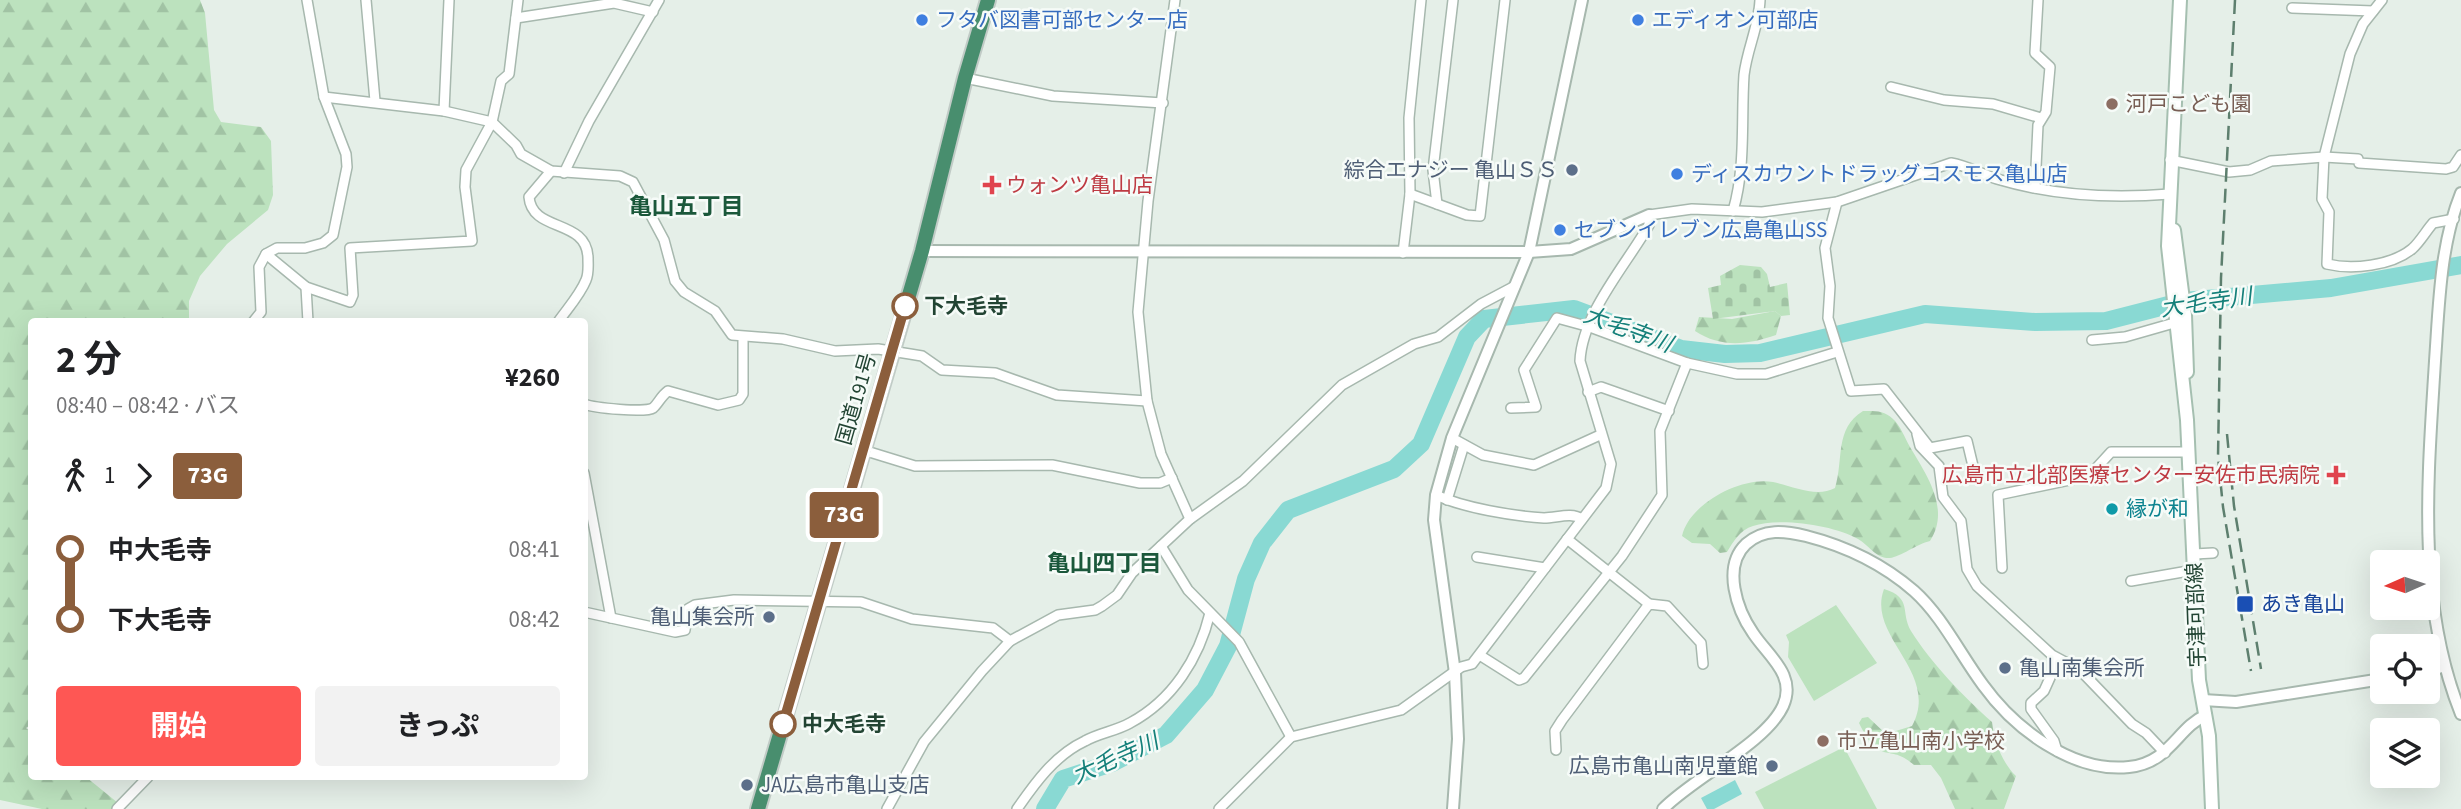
<!DOCTYPE html>
<html lang="ja">
<meta charset="utf-8">
<style>
:root{--surface:#fff;--page:#f2f2f2;--text:#202124;--muted:#757577;--accent:#fe5754}
body{margin:0;font-family:"Source Sans 3","Noto Sans JP",sans-serif;background:var(--page);color:var(--text);height:100vh;display:flex;flex-direction:column;font-size:26px;white-space:nowrap}
*{box-sizing:border-box;margin:0}
p{font-size:23px;color:var(--muted)}
.icon{flex:none;width:38px;height:38px;fill:none;stroke:currentColor;stroke-width:2;stroke-linecap:round;stroke-linejoin:round}
.map{position:relative;flex:1;overflow:hidden}
.panel{position:absolute;left:28px;top:318px;width:560px;height:462px;display:flex;flex-direction:column;background:var(--surface);border-radius:7px;box-shadow:0 7px 28px #0002}
.panel>*{flex:none}
.badge{padding:0 14px;border-radius:5px;font-size:24px;line-height:46px}
.needle{width:46px;rotate:267deg}
.buttons{position:absolute;left:2370px;top:550px;display:grid;gap:14px}
.buttons a{display:grid;place-items:center;width:70px;height:70px;border-radius:7px;background:var(--surface);box-shadow:0 7px 28px #0002;font-size:35px}
.map>.badge{position:absolute;translate:-50% -50%;box-shadow:0 0 0 4px #fff}
.legs{display:flex;align-items:center;gap:10px;height:77px;padding:0 28px;font-size:23px}
.legs p{margin-inline-start:auto}
.head{display:flex;align-items:center;justify-content:space-between;height:119px;padding:0 28px}
h1{font-size:38px;font-weight:700;line-height:52px}
.cta{display:flex;gap:14px;margin-top:auto;padding:14px 28px}
.cta a{flex:1;height:80px;border-radius:7px;background:var(--accent);color:#fff;font-size:28px;font-weight:700;line-height:80px;text-align:center}
.cta a+a{background:var(--page);color:var(--text)}
ul{padding:0 28px;list-style:none}
li{display:flex;align-items:center;gap:24px;height:70px;font-size:26px}
li i{display:grid;place-items:center;width:10px;height:100%;margin:0 9px;background:currentColor}
li i::after{content:'';width:18px;height:18px;margin:-9px;border:5px solid;border-radius:50%;background:var(--surface)}
li p{margin-inline-start:auto}
li:first-child i{background:linear-gradient(#0000 50%,currentColor 0)}
li:last-child i{background:linear-gradient(currentColor 50%,#0000 0)}
.map>svg:first-child{display:block}
.forest{fill:url(#forest-firs)}
.cemetery{fill:url(#cemetery-stones)}
.pitch{fill:#bce2be}
.water{fill:#89d9d3}
.lines{fill:none;stroke-linecap:round;stroke-linejoin:round}
.river{stroke:#89d9d3;stroke-width:18}
.minor-casing{stroke:#a7b8ae;stroke-width:12}
.tertiary-casing{stroke:#a7b8ae;stroke-width:14}
.secondary-casing{stroke:#a5bfb0;stroke-width:16}
.trunk-casing{stroke:#c1cbc6;stroke-width:18}
.minor{stroke:#fff;stroke-width:9}
.tertiary{stroke:#fff;stroke-width:10}
.secondary{stroke:#fff;stroke-width:12}
.trunk{stroke:#488e6e;stroke-width:14}
.rail{stroke:#5d7f6e;stroke-width:2.5;stroke-dasharray:14 7;stroke-linecap:butt}
.line-1-casing{stroke:#fff;stroke-width:16}
.line-1{stroke:#8b5e3c;stroke-width:10}
.shop-dot{fill:#3f7fe0;stroke:#f6fbf8;stroke-width:2.5}
.education-dot{fill:#8d6e63;stroke:#f6fbf8;stroke-width:2.5}
.service-dot{fill:#5c6f8a;stroke:#f6fbf8;stroke-width:2.5}
.health-dot{fill:#e0444e;stroke:#f6fbf8;stroke-width:2.5}
.stop-1-dot{fill:#fff;stroke:#8b5e3c;stroke-width:3.5}
.culture-dot{fill:#0f9aa8;stroke:#f6fbf8;stroke-width:2.5}
.transit-dot{fill:#1a4fb4;stroke:#f6fbf8;stroke-width:2.5}
.labels{text-anchor:middle;stroke-width:5;stroke-linejoin:round;paint-order:stroke}
.shop-label{font-size:21px;fill:#366cbe;stroke:#f6fbf8;text-anchor:start}
.education-label{font-size:21px;fill:#785e54;stroke:#f6fbf8;text-anchor:start}
.service-label{font-size:21px;fill:#4e5e75;stroke:#f6fbf8;text-anchor:end}
.health-label{font-size:21px;fill:#be3a42;stroke:#f6fbf8;text-anchor:start}
.stop-label{font-size:21px;font-weight:bold;fill:#243;stroke:#f6fbf8;text-anchor:start}
.street-label{font-size:21px;fill:#243;stroke:#f6fbf8}
.culture-label{font-size:21px;fill:#0d838f;stroke:#f6fbf8;text-anchor:start}
.transit-label{font-size:21px;fill:#164399;stroke:#f6fbf8;text-anchor:start}
.neighbourhood-label{font-size:23px;font-weight:bold;fill:#1b583b;stroke:#f6fbf8}
.water-label{font-size:23px;font-style:italic;fill:#15807a;stroke:#f6fbf8}
</style>
<div class="map">
<svg width="2461" height="809" viewBox="0 0 2461 809">
<defs>
<pattern id="forest-firs" width="22" height="20" patternUnits="userSpaceOnUse" patternTransform="scale(1.75)"><rect width="22" height="20" fill="#bce2be"/><path d="M5 1l3.5 6h-7zM16 11l3.5 6h-7z" fill="#a1c3a4"/></pattern>
<pattern id="cemetery-stones" width="16" height="16" patternUnits="userSpaceOnUse" patternTransform="scale(1.75)"><rect width="16" height="16" fill="#bce2be"/><path d="M2 7V4a2 2 0 0 1 4 0v3zM10 15v-3a2 2 0 0 1 4 0v3z" fill="#a1c3a4"/></pattern>
</defs>
<rect width="100%" height="100%" fill="#e5efe8"/>
<g class="forest">
<polygon points="0,0 200,0 205,13 214,110 221,122 261,127 271,141 273,195 268,210 227,244 200,276 189,301 189,322 32,322 32,724 26,728 31,732 32,777 86,777 118,803 113,809 42,809 0,800"/>
<path d="M1775,311L1781,316L1776,335C1747,345 1721,348 1695,331L1699,317L1732,319Z"/>
<path d="M1863,411C1874,411 1884,410 1893,419C1900,425 1905,438 1910,447C1926,474 1951,509 1930,541C1917,544 1900,557 1890,558C1876,559 1869,545 1858,539C1834,525 1779,517 1753,526C1740,530 1733,542 1727,552L1720,553L1710,544L1692,543L1682,536C1689,504 1741,476 1773,482C1793,486 1816,498 1835,488C1844,459 1834,429 1863,411Z"/>
<path d="M1884,589C1913,598 1900,612 1911,631C1931,663 1964,697 1992,722C1994,740 2002,763 2016,776L2004,809H1955L1941,778L1931,765H1914C1889,742 1881,768 1859,723L1862,718L1868,717L1886,734L1912,726C1941,672 1866,637 1884,589Z"/>
</g>
<polygon class="cemetery" points="1740,265 1761,267 1767,274 1770,287 1787,283 1790,315 1781,316 1775,311 1713,319 1708,288 1721,285 1720,276"/>
<g class="pitch">
<polygon points="1836,605 1877,663 1814,701 1788,657 1789,642 1786,635"/>
<polygon points="1844,747 1877,809 1764,809 1755,792"/>
</g>
<polygon class="water" points="1735,780 1742,794 1714,809 1707,809 1701,798"/>
<g class="lines">
<polyline class="river" points="1045,809 1063,779 1112,763 1166,735 1205,690 1228,646 1246,579 1262,543 1288,510 1394,469 1421,444 1467,337 1484,319 1574,309 1681,349 1725,354 1760,353 1925,314 2035,322 2106,321 2184,301 2331,288 2461,265"/>
<defs>
<g id="minor">
<polyline points="366,0 375,101"/>
<polyline points="1175,0 1148,201 1138,312 1147,401 1161,454 1190,519"/>
<path d="M2382,0L2363,24L2350,54L2324,157L2322,199L2329,212L2327,264C2352,270 2391,266 2412,249C2420,242 2426,231 2433,223L2454,219"/>
<polyline points="2292,8 2373,11"/>
<polyline points="516,18 614,3 653,12"/>
<polyline points="965,78 1053,96 1163,103"/>
<polyline points="1891,87 1944,100 1993,104 2041,118"/>
<polyline points="324,97 444,111 492,122 516,145 521,154 551,171 620,176 633,182 664,240 675,281 684,292 715,311 732,335 783,339 835,351 878,349 910,354 922,356 942,370 995,373 1057,395 1147,401"/>
<polyline points="444,111 449,0"/>
<polyline points="2170,160 2229,172 2250,170 2271,161 2324,157 2358,159 2359,163 2446,169 2453,167 2461,155"/>
<path d="M551,171L529,197C532,233 587,218 588,258C588,266 589,273 586,280C580,295 567,309 558,322"/>
<polyline points="564,173 589,121 659,0"/>
<polyline points="2035,188 2038,125 2046,112 2050,67 2035,53 2038,0"/>
<polyline points="1410,194 1467,215 1480,216 1505,0"/>
<polyline points="1837,202 1825,248 1830,286 1828,318 1851,391 1884,389 1930,448 1967,441 1973,466"/>
<polyline points="1437,204 1433,170 1453,0"/>
<path d="M1733,211C1746,167 1741,120 1744,75C1747,49 1759,26 1760,0"/>
<polyline points="1403,253 1410,194 1409,118 1421,0"/>
<polyline points="266,254 306,287 350,302 353,295 350,248 472,241 465,187 466,170 492,122 501,81 509,74 518,0"/>
<polyline points="306,287 308,322"/>
<polyline points="253,322 261,312 259,267 266,254 277,248 305,248 323,243 333,235 347,167 346,154 324,97 307,0"/>
<polyline points="2092,340 2125,337 2174,323"/>
<polyline points="1588,392 1601,387 1669,411"/>
<path d="M584,404C594,408 646,413 653,408C658,404 661,396 668,391L718,405L739,400L743,394V338"/>
<polyline points="1511,408 1536,407 1524,370 1557,318 1590,327 1687,363 1737,374 1766,374 1837,352"/>
<polyline points="1917,434 1920,446 1939,466 1943,497 1961,521 1967,569 1977,586 2052,655 2080,670 2132,724 2146,733 2165,753"/>
<polyline points="1452,438 1483,455 1534,465 1600,435"/>
<polyline points="863,450 915,466 1052,465 1140,483 1160,483 1172,478"/>
<polyline points="584,473 611,618"/>
<path d="M1436,495C1464,508 1513,516 1544,518C1557,518 1571,512 1582,519"/>
<polyline points="1447,500 1464,445"/>
<polyline points="1567,539 1649,604"/>
<polyline points="1161,546 1188,590 1239,642 1291,737"/>
<polyline points="2194,554 2213,553"/>
<polyline points="1477,557 1545,568"/>
<polyline points="2002,568 1998,495 2089,476 2111,452 2189,452"/>
<polyline points="2131,581 2194,570"/>
<polyline points="584,612 675,632 685,630 688,609 695,605 734,600 861,602 912,619 993,628 1010,641"/>
<polyline points="1481,656 1519,680 1524,678 1622,556 1662,495 1660,431 1687,363"/>
<polyline points="1556,750 1555,731 1562,720 1649,604 1667,606 1701,643 1703,664"/>
<polyline points="2057,751 2054,741 2031,709 2031,703 2044,691 2058,660"/>
<polyline points="117,809 148,777"/>
<polyline points="887,809 924,742 982,671 1010,641 1058,615 1095,610 1102,606 1117,595 1132,573 1190,519 1243,481 1342,385 1414,344 1438,337 1481,304 1515,286"/>
<path d="M1017,809C1035,783 1055,755 1085,741C1099,733 1116,731 1130,723C1173,700 1199,658 1210,613"/>
<path d="M1219,809L1291,737L1401,710L1461,667L1472,664L1606,488L1611,464L1580,361C1582,314 1626,265 1649,225V215L1692,209L1762,212L1837,202L1951,163C1968,166 1981,174 1997,179C2054,196 2111,199 2170,194"/>
</g>
<g id="tertiary">
<path d="M2461,193C2440,245 2439,305 2435,361C2428,477 2416,603 2461,714"/>
<polyline points="922,251 1529,252 1571,249 1649,215"/>
<polyline points="2427,672 2444,666"/>
<polyline points="2203,700 2236,702 2382,679"/>
<polyline points="1453,809 1458,739 1455,673 1434,520 1436,495 1452,438 1529,252 1582,0"/>
<path d="M1663,809C1693,778 1766,743 1783,706C1797,675 1768,656 1753,633C1737,610 1722,567 1746,544C1764,528 1785,531 1806,536C1845,546 1883,564 1914,591C1942,616 1960,654 1983,685C2014,728 2072,773 2129,767C2170,763 2177,728 2206,715"/>
</g>
<g id="secondary">
<polyline points="2180,0 2168,246 2187,420 2199,680 2209,736 2212,809"/>
<polyline points="2174,230 2185,315 2187,372"/>
</g>
<polyline id="trunk" points="758,809 922,251 965,78 988,0"/>
</defs>
<use href="#minor" class="minor-casing"/>
<use href="#tertiary" class="tertiary-casing"/>
<use href="#secondary" class="secondary-casing"/>
<use href="#trunk" class="trunk-casing"/>
<use href="#minor" class="minor"/>
<use href="#tertiary" class="tertiary"/>
<use href="#secondary" class="secondary"/>
<use href="#trunk" class="trunk"/>
<g class="rail">
<polyline points="2235,0 2221,278 2218,457 2223,507 2251,671"/>
<polyline points="2227,434 2234,506 2261,669"/>
</g>
</g>
<g class="lines">
<defs>
<polyline id="line-1" points="783,724 905,306"/>
</defs>
<use href="#line-1" class="line-1-casing"/>
<use href="#line-1" class="line-1"/>
</g>
<g class="shop-dot">
<circle cx="922" cy="20" r="7"/>
<circle cx="1638" cy="20" r="7"/>
<circle cx="1677" cy="174" r="7"/>
<circle cx="1560" cy="230" r="7"/>
</g>
<g class="education-dot">
<circle cx="2112" cy="104" r="7"/>
<circle cx="1823" cy="741" r="7"/>
</g>
<g class="service-dot">
<circle cx="1572" cy="170" r="7"/>
<circle cx="769" cy="617" r="7"/>
<circle cx="2005" cy="668" r="7"/>
<circle cx="1772" cy="766" r="7"/>
<circle cx="747" cy="785" r="7"/>
</g>
<g class="health-dot">
<path d="M988.5 174.5h7v7h7v7h-7v7h-7v-7h-7v-7h7z"/>
<path d="M2332.5 464.5h7v7h7v7h-7v7h-7v-7h-7v-7h7z"/>
</g>
<g class="stop-1-dot">
<circle cx="905" cy="306" r="12"/>
<circle cx="783" cy="724" r="12"/>
</g>
<circle class="culture-dot" cx="2112" cy="509" r="7"/>
<rect class="transit-dot" x="2236" y="595" width="18" height="18" rx="3.5"/>
<g class="labels">
<g class="shop-label">
<text x="936" y="27">フタバ図書可部センター店</text>
<text x="1652" y="27">エディオン可部店</text>
<text x="1691" y="181">ディスカウントドラッグコスモス亀山店</text>
<text x="1574" y="237">セブンイレブン広島亀山SS</text>
</g>
<g class="education-label">
<text x="2126" y="111">河戸こども園</text>
<text x="1837" y="748">市立亀山南小学校</text>
</g>
<g class="service-label">
<text x="1558" y="177">綜合エナジー 亀山ＳＳ</text>
<text x="755" y="624">亀山集会所</text>
<text x="2019" y="675" text-anchor="start">亀山南集会所</text>
<text x="1758" y="773">広島市亀山南児童館</text>
<text x="761" y="792" text-anchor="start">JA広島市亀山支店</text>
</g>
<g class="health-label">
<text x="1006" y="192">ウォンツ亀山店</text>
<text x="2320" y="482" text-anchor="end">広島市立北部医療センター安佐市民病院</text>
</g>
<g class="stop-label">
<text x="924" y="313">下大毛寺</text>
<text x="802" y="731">中大毛寺</text>
</g>
<g class="street-label">
<text transform="translate(856 399) rotate(-74)" y="7">国道191号</text>
<text transform="translate(2196 615) rotate(-92)" y="7">宇津可部線</text>
</g>
<g class="culture-label">
<text x="2126" y="516">縁が和</text>
</g>
<g class="transit-label">
<text x="2261" y="611">あき亀山</text>
</g>
<g class="neighbourhood-label">
<text x="686" y="214">亀山五丁目</text>
<text x="1104" y="571">亀山四丁目</text>
</g>
<g class="water-label">
<text transform="translate(2206 302) rotate(-8)" y="8">大毛寺川</text>
<text transform="translate(1628 329) rotate(20)" y="8">大毛寺川</text>
<text transform="translate(1115 758) rotate(-24)" y="8">大毛寺川</text>
</g>
</g>
</svg>
<div class="buttons">
<a><svg class="needle" viewBox="-14 -14 28 28"><path d="M0-13l5 13h-10z" fill="#e53935"/><path d="M0 13l5-13h-10z" fill="#757577"/></svg></a>
<a><svg class="icon" aria-label="locate" viewBox="0 0 24 24"><circle cx="12" cy="12" r="6"/><path d="M12 2v4M12 18v4M2 12h4M18 12h4"/></svg></a>
<a><svg class="icon" aria-label="layers" viewBox="0 0 24 24"><path d="M12 4l9 5-9 5-9-5zM3 14l9 5 9-5"/></svg></a>
</div>
<b class="badge" style="left:844px;top:515px;background:#8b5e3c;color:#fff">73G</b>
<section class="panel">
<div class="head"><div><h1>2 分</h1><p>08:40 – 08:42 · バス</p></div><b>¥260</b></div>
<div class="legs"><svg class="icon" aria-label="walk" viewBox="0 0 24 24"><circle cx="13" cy="4" r="2"/><path d="M13 8l-2 6 4 7M11 14l-3 7M7 12l3-4h3l4 4"/></svg>1<svg class="icon" aria-label="forward" viewBox="0 0 24 24"><path d="M9 5l7 7-7 7"/></svg><b class="badge" style="background:#8b5e3c;color:#fff">73G</b></div>
<ul>
<li><i style="color:#8b5e3c"></i><b>中大毛寺</b><p>08:41</p></li>
<li><i style="color:#8b5e3c"></i><b>下大毛寺</b><p>08:42</p></li>
</ul>
<div class="cta"><a>開始</a><a>きっぷ</a></div>
</section>
</div>
